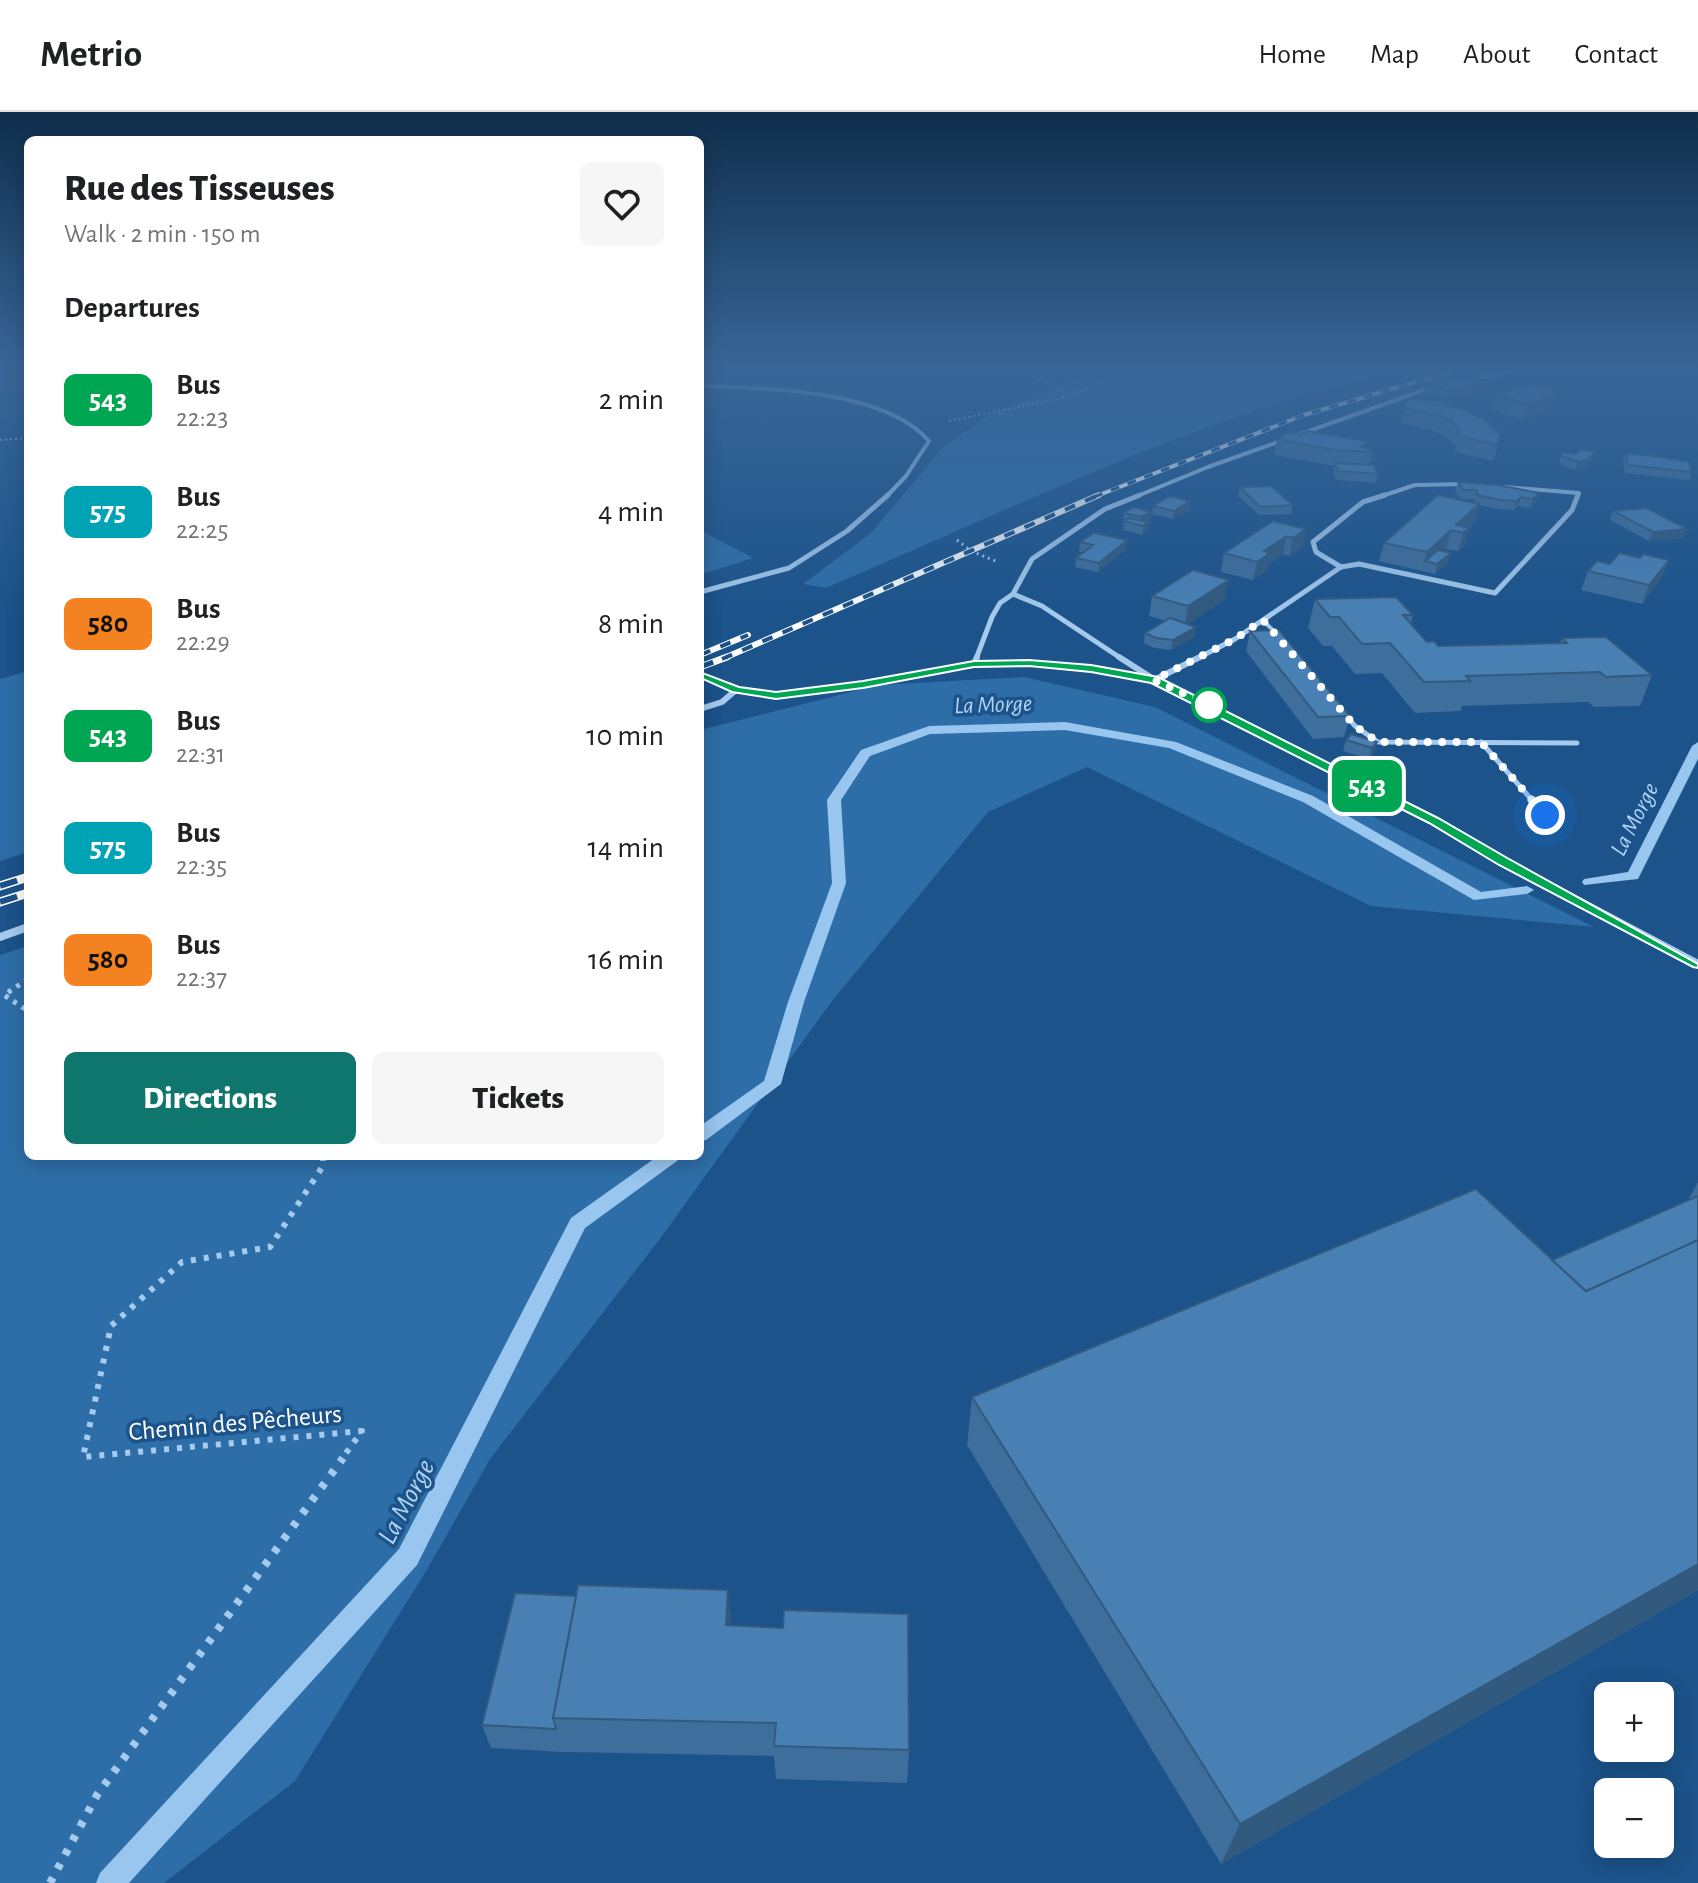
<!DOCTYPE html>
<meta charset="utf-8">
<style>
:root{--surface:#fff;--page:#f6f6f6;--text:#202124;--muted:#757577;--line:#e0e0e0;--accent:#0f766e}
body{margin:0;font-family:"Alegreya Sans",sans-serif;background:var(--page);color:var(--text);height:100vh;display:flex;flex-direction:column;font-size:30px;white-space:nowrap}
*{box-sizing:border-box;margin:0}
p{font-size:26px;color:var(--muted)}
.icon{flex:none;width:44px;height:44px;fill:none;stroke:currentColor;stroke-width:2;stroke-linecap:round;stroke-linejoin:round}
.map{position:relative;flex:1;overflow:hidden}
.panel{position:absolute;left:24px;top:24px;width:680px;height:1024px;display:flex;flex-direction:column;background:var(--surface);border-radius:12px;box-shadow:0 4px 20px #0003}
.panel>*{flex:none}
.badge{padding:0 16px;border-radius:12px;font-size:28px;line-height:52px}
.tools{position:absolute;left:1594px;top:1570px;display:grid;gap:16px}
.tools a{display:grid;place-items:center;width:80px;height:80px;border-radius:12px;background:var(--surface);box-shadow:0 4px 20px #0003;font-size:40px}
.you{position:absolute;width:40px;height:40px;margin:-20px;border:6px solid #fff;border-radius:50%;background:#1a73e8;box-shadow:0 0 0 12px #1a73e833}
.map>.badge{position:absolute;translate:-50% -50%;box-shadow:0 0 0 4px #fff}
h2{padding:0 40px;font-size:30px;line-height:72px}
.round{display:grid;place-items:center;flex:none;width:84px;height:84px;border-radius:12px;background:var(--page)}
.summary{display:flex;align-items:center;justify-content:space-between;height:136px;padding:0 40px}
h1{font-size:38px;font-weight:800;line-height:60px}
.primary-button{display:flex;gap:16px;margin-top:auto;padding:16px 40px}
.primary-button a{flex:1;height:92px;border-radius:12px;background:var(--accent);color:#fff;font-size:32px;font-weight:800;line-height:92px;text-align:center}
.primary-button a+a{background:var(--page);color:var(--text)}
ul{padding:0;list-style:none}
li{display:flex;align-items:center;gap:24px;height:112px;padding:0 40px}
li div{flex:1}
li b{display:block;font-size:30px}
li em{font-style:normal}
li .badge{min-width:88px;font-weight:700;text-align:center}
header{display:flex;align-items:center;gap:48px;box-sizing:border-box;height:112px;padding:0 40px;background:var(--surface);border-bottom:2px solid var(--line)}
header strong{font-size:38px}
nav{display:flex;gap:44px;margin-inline-start:auto;font-size:28px}
.map>svg:first-child{display:block}
.green{fill:#2e6ea8}
.lines{fill:none;stroke-linecap:round;stroke-linejoin:round}
.stream{fill:#98c6ef;fill-rule:evenodd}
.path-far4{stroke:#a5caed;stroke-width:2;stroke-dasharray:2 3;stroke-linecap:butt}
.path-far3{stroke:#a5caed;stroke-width:3;stroke-dasharray:2 4;stroke-linecap:butt}
.path-far2{stroke:#a5caed;stroke-width:5;stroke-dasharray:4 6;stroke-linecap:butt}
.path-far1{stroke:#a5caed;stroke-width:6;stroke-dasharray:5 8;stroke-linecap:butt}
.path{stroke:#a5caed;stroke-width:8;stroke-dasharray:6 10;stroke-linecap:butt}
.lane-far1{stroke:#a5caed;stroke-width:4}
.lane{stroke:#a5caed;stroke-width:5}
.street-far3{stroke:#a5caed;stroke-width:4}
.street-far2{stroke:#a5caed;stroke-width:5}
.street-far1{stroke:#a5caed;stroke-width:6}
.street{stroke:#a5caed;stroke-width:8}
.rail-far3-casing{stroke:#fff;stroke-width:4}
.rail-far2-casing{stroke:#fff;stroke-width:6}
.rail-far1-casing{stroke:#fff;stroke-width:7}
.rail-casing{stroke:#fff;stroke-width:9}
.rail-far3{stroke:#1b538a;stroke-width:3;stroke-dasharray:9;stroke-linecap:butt}
.rail-far2{stroke:#1b538a;stroke-width:4;stroke-dasharray:11;stroke-linecap:butt}
.rail-far1{stroke:#1b538a;stroke-width:5;stroke-dasharray:14;stroke-linecap:butt}
.rail{stroke:#1b538a;stroke-width:6;stroke-dasharray:18;stroke-linecap:butt}
.wall{fill:#3e6e9b}
.shaded-wall{fill:#325a7e}
.building{fill:#4880b4;stroke:#325a7e;stroke-width:2}
.line{fill:#00a651;stroke:#fff;stroke-width:2}
.walk{stroke:#fff;stroke-width:8;stroke-dasharray:0 14.4}
.stop-dot{fill:#fff;stroke:#00a651;stroke-width:4}
.labels{text-anchor:middle;stroke-width:7;stroke-linejoin:round;paint-order:stroke}
.water-label{font-size:24px;font-style:italic;fill:#b0d4f4;stroke:#1b538a}
.near-street-label{font-size:26px;fill:#fff;stroke:#1b538a}
.near-water-label{font-size:28px;font-style:italic;fill:#b0d4f4;stroke:#1b538a}
</style>
<header>
<strong>Metrio</strong>
<nav><a>Home</a><a>Map</a><a>About</a><a>Contact</a></nav>
</header>
<div class="map">
<svg width="1698" height="1771" viewBox="0 0 1698 1771">
<rect width="100%" height="100%" fill="#1b538a"/>
<g class="green">
<path d="M1071,257H1402C1202,302 1014,396 826,476L803,472L871,421L945,333L992,301L1084,263Z"/>
<polygon points="700,418 753,446 700,463"/>
<polygon points="28,559 28,740 0,749 0,567"/>
<polygon points="1024,565 1155,595 1594,815 1371,794 1087,655 988,700 832,889 659,1128 490,1347 428,1456 295,1669 164,1771 0,1771 0,843 28,834 28,1044 700,1044 700,618 879,573"/>
</g>
<g class="lines">
<g class="stream">
<polygon points="1065,610 1176,630 1313,684 1481,780 1527,774 1534,778 1527,782 1474,788 1303,690 1169,636 1065,618 930,622 870,644 841,688 846,771 804,890 781,972 706,1028 700,1029 700,1014 764,969 788,890 832,771 827,688 861,638 929,614"/>
<polygon points="1698,630 1698,647 1638,767 1584,773 1582,770 1584,767 1628,760 1692,634"/>
<polygon points="658,1044 680,1044 677,1049 585,1116 417,1453 129,1771 96,1771 100,1761 399,1437 571,1106"/>
</g>
<g class="path-far4">
<polyline points="1063,286 1138,257"/>
<polyline points="949,309 1062,286 1064,278 1017,257"/>
<polyline points="0,328 28,326"/>
</g>
<polyline class="path-far3" points="957,428 971,439 998,450"/>
<polyline class="path-far2" points="28,867 4,883 28,899"/>
<polyline class="path-far1" points="323,1044 323,1054 270,1135 182,1150 111,1214 83,1345 362,1319 341,1348"/>
<polyline class="path" points="50,1771 97,1683 343,1346"/>
<polyline class="lane-far1" points="1263,508 1277,523"/>
<g class="lane">
<polyline points="1344,601 1355,614 1378,630 1577,631"/>
<polyline points="1481,630 1545,703"/>
</g>
<g class="street-far3">
<polyline points="1468,268 1530,257"/>
<path d="M700,274C765,276 884,277 929,329L906,364L886,385"/>
<polyline points="1504,375 1579,381 1577,385"/>
<polyline points="1135,385 1208,355 1435,274"/>
<polyline points="1379,385 1415,373 1467,372"/>
</g>
<g class="street-far2">
<polyline points="1341,455 1316,440 1313,430 1363,390 1385,383"/>
<polyline points="700,480 789,456 847,419 888,383"/>
<polyline points="1013,482 1042,494 1122,547"/>
<polyline points="976,547 992,505 1000,491 1013,482 1032,447 1105,397 1140,383"/>
<polyline points="1196,547 1235,527 1341,455 1359,452 1495,481 1572,398 1578,383"/>
</g>
<g class="street-far1">
<polyline points="1119,545 1152,566"/>
<polyline points="974,552 977,545"/>
<polyline points="700,563 736,578 776,583 863,573 974,552 1029,551 1091,557 1154,568 1434,708 1508,752"/>
<polyline points="1154,568 1200,545"/>
<polyline points="700,597 722,590 736,578"/>
</g>
<g class="street">
<polyline points="1505,750 1698,852"/>
<polyline points="0,825 28,815"/>
</g>
<defs>
<polyline id="rail-far3" points="1094,385 1304,303 1460,257"/>
<g id="rail-far2">
<polyline points="700,543 748,523"/>
<polyline points="722,547 1099,383"/>
</g>
<polyline id="rail-far1" points="700,555 727,545"/>
<g id="rail">
<polyline points="0,774 28,765"/>
<polyline points="0,790 28,781"/>
</g>
</defs>
<use href="#rail-far3" class="rail-far3-casing"/>
<use href="#rail-far2" class="rail-far2-casing"/>
<use href="#rail-far1" class="rail-far1-casing"/>
<use href="#rail" class="rail-casing"/>
<use href="#rail-far3" class="rail-far3"/>
<use href="#rail-far2" class="rail-far2"/>
<use href="#rail-far1" class="rail-far1"/>
<use href="#rail" class="rail"/>
</g>
<g class="wall">
<polygon points="1488,270 1486,278 1446,286 1425,280 1427,272"/>
<polygon points="1500,279 1553,295 1548,296 1547,300 1522,308 1491,298 1496,283 1499,282"/>
<polygon points="1448,294 1493,311 1492,316 1498,333 1493,349 1454,340 1456,333 1446,326 1446,325 1435,320 1436,319 1400,311 1404,296"/>
<polygon points="1277,327 1368,336 1372,340 1375,348 1369,351 1369,353 1378,362 1376,371 1336,368 1333,359 1334,354 1274,343"/>
<polygon points="1595,340 1592,348 1585,357 1575,358 1559,352 1561,344"/>
<polygon points="1626,341 1692,360 1689,368 1625,361 1623,349"/>
<polygon points="1458,370 1539,381 1536,390 1530,396 1518,394 1514,398 1498,397 1479,393 1474,410 1468,415 1464,434 1458,439 1446,437 1443,439 1448,450 1435,462 1379,449 1384,431 1473,391 1474,388 1473,387 1461,387 1455,379"/>
<polygon points="1240,375 1293,393 1291,402 1259,403 1238,384"/>
<polygon points="1190,389 1189,398 1173,407 1152,402 1153,394"/>
<polygon points="1613,399 1683,426 1649,429 1610,408"/>
<polygon points="1151,400 1150,408 1147,410 1147,419 1142,423 1123,418 1124,401"/>
<polygon points="1306,417 1302,435 1289,444 1283,442 1268,452 1267,459 1253,468 1221,460 1224,441"/>
<polygon points="1080,430 1126,437 1098,460 1075,455 1076,446 1083,440 1079,440"/>
<polygon points="1640,446 1669,448 1661,466 1642,492 1581,478 1588,459 1610,452"/>
<polygon points="1152,484 1225,487 1188,512 1194,525 1171,538 1154,536 1144,531 1145,521 1166,509 1149,504"/>
<polygon points="1315,487 1413,503 1411,511 1427,530 1438,534 1560,531 1562,526 1652,563 1640,594 1594,595 1588,590 1462,594 1461,599 1415,601 1382,561 1355,562 1332,534 1323,534 1308,516"/>
<polygon points="1250,519 1350,604 1344,625 1313,627 1246,539"/>
<polygon points="1346,628 1377,630 1374,641 1369,647 1343,639"/>
<polygon points="1698,1070 1698,1478 1221,1752 967,1333 972,1285 1552,1148 1688,1088"/>
<polygon points="732,1514 909,1638 907,1671 776,1667 774,1644 563,1640 491,1636 482,1613"/>
</g>
<g class="shaded-wall">
<polygon points="1488,270 1486,278 1446,286 1448,279"/>
<polygon points="1558,280 1553,295 1548,296 1547,300 1522,308 1527,292 1546,283"/>
<polygon points="1377,340 1375,348 1369,351 1371,343"/>
<polygon points="1595,340 1592,348 1585,357 1575,358 1578,350"/>
<polygon points="1539,381 1536,390 1530,396 1533,387"/>
<polygon points="1521,385 1518,394 1514,398 1517,389"/>
<polygon points="1190,389 1189,398 1173,407 1174,399"/>
<polygon points="1479,392 1474,410 1462,421 1456,413"/>
<polygon points="1151,400 1150,408 1140,414 1141,405"/>
<polygon points="1148,410 1147,419 1142,423 1143,414"/>
<polygon points="1469,416 1464,434 1458,439 1463,421"/>
<polygon points="1306,417 1302,435 1289,444 1293,426"/>
<polygon points="1687,417 1683,426 1649,429 1653,420"/>
<polygon points="1451,418 1446,437 1431,451 1425,449 1422,459 1427,440"/>
<polygon points="1287,424 1283,442 1268,452 1267,459 1253,468 1257,450 1264,439"/>
<polygon points="1127,428 1126,437 1098,460 1099,451"/>
<polygon points="1451,441 1448,450 1435,462 1437,452"/>
<polygon points="1669,448 1661,466 1642,492 1649,473"/>
<polygon points="1229,468 1225,487 1185,514 1188,494"/>
<polygon points="1196,515 1194,525 1171,538 1173,528"/>
<polygon points="1377,630 1374,641 1369,647 1372,636"/>
<polygon points="1698,1452 1698,1478 1221,1752 1240,1712"/>
<polygon points="728,1478 732,1513 726,1513"/>
</g>
<g class="building">
<polygon points="1467,264 1488,270 1448,279 1427,272"/>
<polygon points="1532,273 1558,280 1546,283 1552,284 1527,292 1496,283 1506,281 1500,279"/>
<polygon points="1408,287 1449,290 1443,293 1475,300 1469,301 1493,311 1487,311 1496,320 1500,320 1498,333 1458,324 1460,318 1450,310 1454,310 1440,304 1443,304 1404,296"/>
<polygon points="1308,319 1370,330 1361,335 1372,337 1372,340 1334,338 1277,327 1288,320 1300,322"/>
<polygon points="1580,337 1595,340 1588,348 1578,350 1561,344 1564,340 1576,342"/>
<polygon points="1626,341 1661,345 1689,350 1692,360 1628,353"/>
<polygon points="1335,351 1374,353 1378,362 1338,359"/>
<polygon points="1458,370 1498,373 1539,381 1533,387 1521,385 1517,389 1500,388 1476,383 1478,381 1476,378 1463,378"/>
<polygon points="1271,374 1293,393 1260,395 1240,375"/>
<polygon points="1438,383 1479,392 1456,413 1469,416 1463,421 1451,418 1427,440 1384,431"/>
<polygon points="1170,384 1190,389 1174,399 1153,394"/>
<polygon points="1134,395 1151,400 1141,405 1124,401"/>
<polygon points="1647,396 1687,417 1653,420 1613,399"/>
<polygon points="1129,406 1148,410 1143,414 1124,409"/>
<polygon points="1273,409 1306,417 1293,426 1287,424 1264,439 1270,441 1257,450 1224,441"/>
<polygon points="1094,421 1127,428 1099,451 1076,446 1093,433 1080,430"/>
<polygon points="1438,438 1451,441 1437,452 1425,449"/>
<polygon points="1619,441 1640,446 1643,442 1669,448 1649,473 1588,459 1597,449 1610,452"/>
<polygon points="1193,458 1229,468 1188,494 1152,484"/>
<polygon points="1396,485 1413,503 1403,503 1427,530 1434,529 1438,534 1567,531 1562,526 1606,525 1652,563 1606,565 1600,560 1466,564 1470,569 1424,570 1390,531 1362,532 1339,505 1330,505 1315,487"/>
<polygon points="1170,506 1196,515 1173,528 1156,526 1145,521"/>
<polygon points="1279,518 1350,604 1318,605 1250,519"/>
<polygon points="1351,622 1377,630 1372,636 1346,628"/>
<polygon points="1476,1077 1586,1179 1698,1128 1698,1452 1240,1712 972,1285"/>
<polygon points="1698,1084 1698,1128 1586,1179 1552,1148"/>
<polygon points="578,1473 728,1478 726,1513 783,1516 784,1498 908,1502 909,1638 774,1634 776,1611 553,1606"/>
<polygon points="515,1481 576,1484 553,1606 556,1617 482,1613"/>
</g>
<linearGradient id="sky" x2="0" y2="1"><stop stop-color="#0f2e4c"/><stop offset="0.51" stop-color="#396698"/><stop offset="1" stop-color="#396698" stop-opacity="0"/></linearGradient>
<rect width="1698" height="505" fill="url(#sky)"/>
<polygon class="line" points="1029,548 1091,553 1158,565 1438,706 1509,747 1698,852 1698,856 1693,855 1499,753 1429,711 1151,571 1091,560 1029,554 974,555 863,576 776,587 732,580 694,563 700,560 739,575 776,580 863,569 974,549"/>
<g class="lines">
<polyline class="walk" points="1209,593 1154,568 1235,527 1263,508 1355,614 1378,630 1481,630 1545,703"/>
</g>
<circle class="stop-dot" cx="1209" cy="593" r="16"/>
<g class="labels">
<g class="water-label">
<text transform="translate(993 592) rotate(-2)" y="8">La Morge</text>
<text transform="translate(1634 707) rotate(-63)" y="8">La Morge</text>
</g>
<g class="near-street-label">
<text transform="translate(235 1310) rotate(-5)" y="9">Chemin des Pêcheurs</text>
</g>
<g class="near-water-label">
<text transform="translate(405 1389) rotate(-62)" y="10">La Morge</text>
</g>
</g>
</svg>
<div class="tools">
<a>+</a>
<a>−</a>
</div>
<div class="you" style="left:1545px;top:703px"></div>
<b class="badge" style="left:1367px;top:674px;background:#00a651;color:#fff">543</b>
<section class="panel">
<div class="summary"><div><h1>Rue des Tisseuses</h1><p>Walk · 2 min · 150 m</p></div><a class="round"><svg class="icon" aria-label="heart" viewBox="0 0 24 24"><path d="M12 20l-8-8c-3-5 5-10 8-4 3-6 11-1 8 4z"/></svg></a></div>
<h2>Departures</h2>
<ul>
<li><span class="badge" style="background:#00a651;color:#fff">543</span><div><b>Bus</b><p>22:23</p></div><em>2 min</em></li>
<li><span class="badge" style="background:#00a3b4;color:#fff">575</span><div><b>Bus</b><p>22:25</p></div><em>4 min</em></li>
<li><span class="badge" style="background:#f58220;color:#111">580</span><div><b>Bus</b><p>22:29</p></div><em>8 min</em></li>
<li><span class="badge" style="background:#00a651;color:#fff">543</span><div><b>Bus</b><p>22:31</p></div><em>10 min</em></li>
<li><span class="badge" style="background:#00a3b4;color:#fff">575</span><div><b>Bus</b><p>22:35</p></div><em>14 min</em></li>
<li><span class="badge" style="background:#f58220;color:#111">580</span><div><b>Bus</b><p>22:37</p></div><em>16 min</em></li>
</ul>
<div class="primary-button"><a>Directions</a><a>Tickets</a></div>
</section>
</div>
